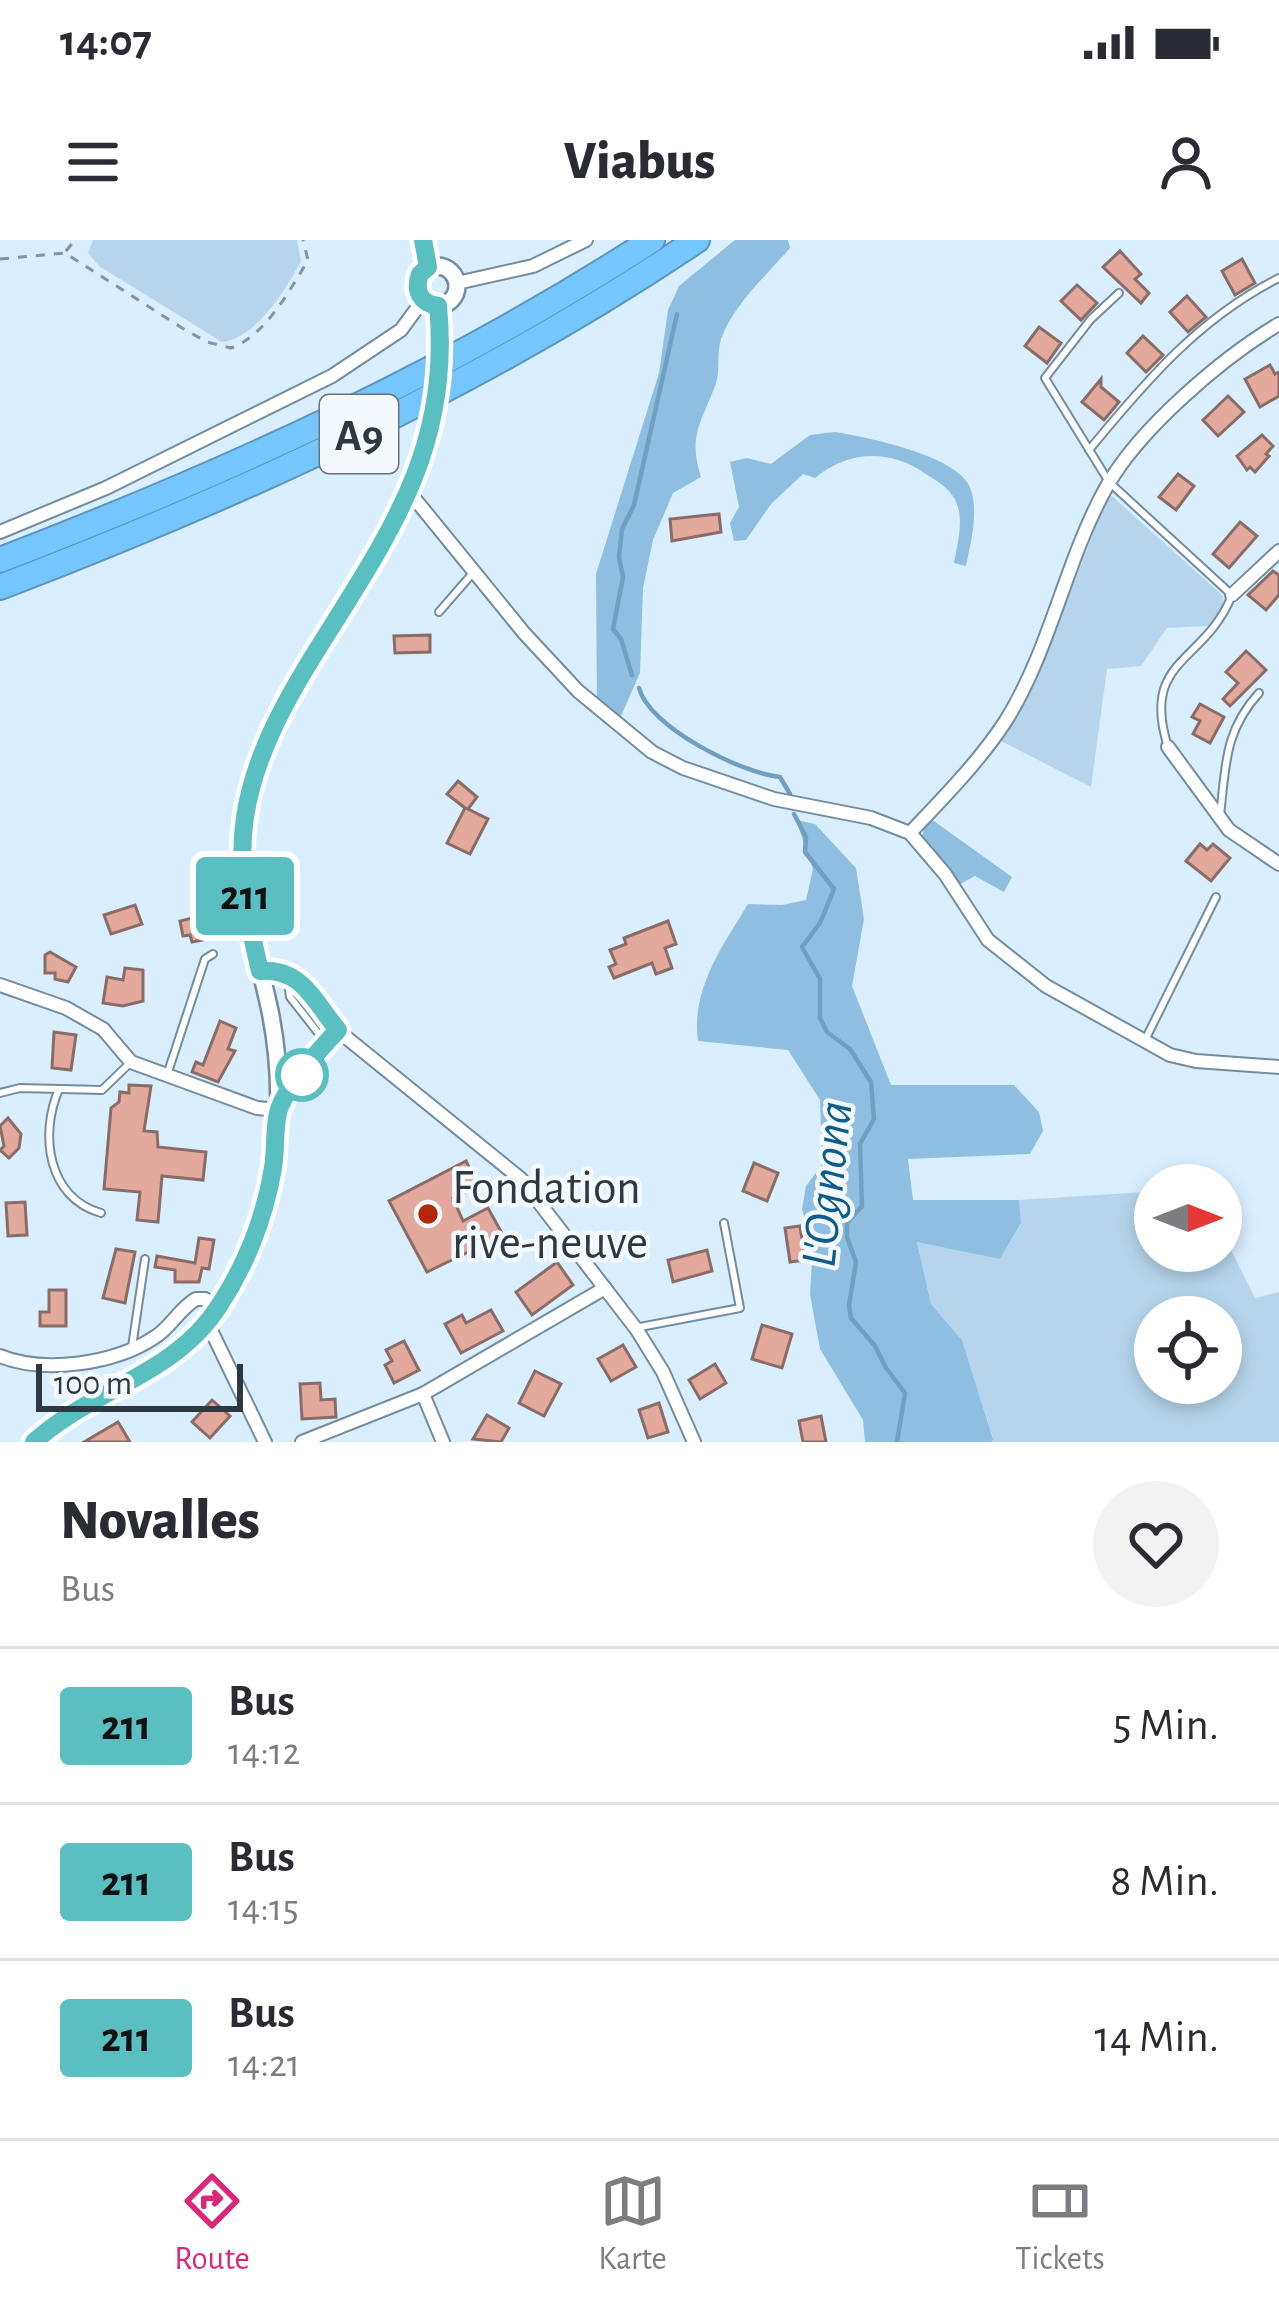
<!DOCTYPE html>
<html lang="de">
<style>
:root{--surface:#fff;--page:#f2f2f3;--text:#2b2b33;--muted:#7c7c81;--line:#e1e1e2;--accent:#db2777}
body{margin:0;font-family:"Alegreya Sans",sans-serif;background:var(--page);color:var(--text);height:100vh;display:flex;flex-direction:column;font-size:45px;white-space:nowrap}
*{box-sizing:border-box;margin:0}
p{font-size:39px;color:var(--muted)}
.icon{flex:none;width:66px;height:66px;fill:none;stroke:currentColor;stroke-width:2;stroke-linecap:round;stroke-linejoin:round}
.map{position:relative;height:1202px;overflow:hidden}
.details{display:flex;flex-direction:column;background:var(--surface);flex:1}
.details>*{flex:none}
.badge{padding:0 24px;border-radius:9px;font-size:42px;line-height:78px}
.needle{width:78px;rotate:90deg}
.buttons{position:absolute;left:1134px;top:924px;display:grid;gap:24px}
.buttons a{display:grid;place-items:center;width:108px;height:108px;border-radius:50%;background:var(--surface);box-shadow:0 6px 18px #0003;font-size:60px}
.scale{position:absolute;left:36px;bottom:30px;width:207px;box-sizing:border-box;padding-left:12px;border:6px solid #2e3840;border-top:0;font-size:33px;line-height:42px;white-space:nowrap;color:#2e3840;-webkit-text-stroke:9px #f4f9fd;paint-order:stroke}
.map>.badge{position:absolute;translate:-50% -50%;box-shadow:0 0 0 6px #fff}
.round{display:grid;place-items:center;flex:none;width:126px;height:126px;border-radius:63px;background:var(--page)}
.overview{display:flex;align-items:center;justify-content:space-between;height:204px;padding:0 60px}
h1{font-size:57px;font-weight:800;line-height:90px}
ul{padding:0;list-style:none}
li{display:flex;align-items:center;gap:36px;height:156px;padding:0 60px;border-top:3px solid var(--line)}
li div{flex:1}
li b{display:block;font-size:45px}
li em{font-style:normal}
li .badge{min-width:132px;font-weight:700;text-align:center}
.status{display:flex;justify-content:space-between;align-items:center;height:84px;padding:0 60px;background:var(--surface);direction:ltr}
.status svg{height:33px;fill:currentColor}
header{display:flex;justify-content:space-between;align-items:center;height:156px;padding:0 60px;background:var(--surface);font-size:54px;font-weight:800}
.tabs{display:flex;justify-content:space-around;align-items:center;height:168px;border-top:3px solid var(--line);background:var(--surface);font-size:33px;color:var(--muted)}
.tabs a{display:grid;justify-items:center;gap:6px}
.tabs .current{color:var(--accent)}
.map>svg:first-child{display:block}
.green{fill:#b6d5ec;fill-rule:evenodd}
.forest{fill:#8ebee0}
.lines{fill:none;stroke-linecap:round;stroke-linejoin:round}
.stream{stroke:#709fc0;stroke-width:4.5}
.building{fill:#e2a99c;stroke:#8a6c66;stroke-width:3}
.service-casing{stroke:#738c9e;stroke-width:10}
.minor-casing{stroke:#738c9e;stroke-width:16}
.tertiary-casing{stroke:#738c9e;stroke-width:20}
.motorway-casing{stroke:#5c94bb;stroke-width:28}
.path{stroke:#8494a0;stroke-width:3;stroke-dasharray:9 9;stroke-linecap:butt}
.service{stroke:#fff;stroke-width:6}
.minor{stroke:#fff;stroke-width:12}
.tertiary{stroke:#fff;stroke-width:15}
.motorway{stroke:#75c6fd;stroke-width:24}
.tertiary-bridge-casing{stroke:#738c9e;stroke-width:20;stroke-linecap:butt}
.tertiary-bridge{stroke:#fff;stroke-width:15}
.line-casing{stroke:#fff;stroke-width:27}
.line{stroke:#5abfc0;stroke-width:18}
.stop-dot{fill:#fff;stroke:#5abfc0;stroke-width:6}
.poi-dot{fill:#b3270a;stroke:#f4f9fd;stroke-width:4.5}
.labels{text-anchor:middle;stroke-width:9;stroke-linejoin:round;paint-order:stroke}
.shield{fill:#f4f9fd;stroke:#697279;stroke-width:3}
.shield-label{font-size:45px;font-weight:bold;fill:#2e3840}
.poi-label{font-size:48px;fill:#2e3840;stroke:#f4f9fd;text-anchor:start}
.water-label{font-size:51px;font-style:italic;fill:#0c5e8a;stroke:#f4f9fd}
</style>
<div class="status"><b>14:07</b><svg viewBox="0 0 49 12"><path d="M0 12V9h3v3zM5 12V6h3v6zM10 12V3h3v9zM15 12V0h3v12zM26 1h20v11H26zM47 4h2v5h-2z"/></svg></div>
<header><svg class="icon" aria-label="menu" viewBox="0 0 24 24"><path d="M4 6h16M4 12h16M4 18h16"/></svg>Viabus<svg class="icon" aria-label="person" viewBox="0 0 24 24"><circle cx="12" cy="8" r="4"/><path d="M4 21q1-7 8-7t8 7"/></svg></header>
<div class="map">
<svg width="1279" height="1202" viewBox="0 0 1279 1202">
<rect width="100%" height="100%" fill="#d9efff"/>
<g class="green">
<path d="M93,0H297L301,21C286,49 256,99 222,102L99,26L88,13Z"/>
<path d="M1112,256L1223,356C1225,370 1218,377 1208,386L1167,388L1141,426L1107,429L1091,547L999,500L1035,442L1106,261Z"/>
<path d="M1144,952L1155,990V1011H1221V990L1255,1058L1279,1052V1202H991L993,1198L962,1100L931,1064L917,1001L1000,1019L1021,984L1019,960ZM1155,1077H1221V1143H1155Z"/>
</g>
<g class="forest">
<path d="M735,0H788L790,8C766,36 734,64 721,99C716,115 721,132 715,146C701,183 688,196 701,237L673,253L653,300L643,348L640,433L621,476L597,467L596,334L659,133L668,70L679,46Z"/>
<path d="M835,192C867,197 948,214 967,242C981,263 971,302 966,326L954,323C957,306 963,284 958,267C953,250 940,243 926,234C890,209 849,210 815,238L803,234L771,264L746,300L734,301L730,283L739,267L730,222L747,218L771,224L810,195Z"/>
<polygon points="931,579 1012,637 1004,652 975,636 957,646 922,599 924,587"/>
<path d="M796,580L815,584L856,628L864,679L852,746L891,845H1014L1039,872L1043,891L1030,914L908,919L913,960H1019L1021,983L1000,1019L917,1002L931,1064L962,1100L993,1199L991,1202H865L863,1180L820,1109L810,1054L813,1005L802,969L806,946L822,925L820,860L788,810L698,801C691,749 722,707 748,664L782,665L806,660L813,629Z"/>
</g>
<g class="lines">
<g class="stream">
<polyline points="632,435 621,399 613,389 623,337 619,317 622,289 634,265 677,74"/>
<path d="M639,448C649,487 741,533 780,537L790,554"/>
<polyline points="794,574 806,597 805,612 834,649 820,683 802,707 820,739 820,778 827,792 850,809 871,842 874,879 860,904 862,966 847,983 847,997 856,1022 849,1065 851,1078 875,1106 886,1128 905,1153 897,1202"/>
</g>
</g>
<g class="building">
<polygon points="1120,11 1141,34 1135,39 1149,53 1141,63 1103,27"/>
<polygon points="1242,19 1255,43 1235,55 1222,31"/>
<polygon points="1077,45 1097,63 1081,80 1061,61"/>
<polygon points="1187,56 1206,77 1188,92 1170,72"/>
<polygon points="1039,87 1061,103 1047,123 1025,106"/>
<polygon points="1143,96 1163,115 1146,132 1127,113"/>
<polygon points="1270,125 1275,134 1279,132 1279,156 1260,167 1245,139"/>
<polygon points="1101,139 1101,147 1119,162 1104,180 1082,162"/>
<polygon points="1228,156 1244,172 1218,196 1203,180"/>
<polygon points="1262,195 1273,206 1266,214 1269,216 1255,232 1250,227 1247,230 1237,216"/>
<polygon points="1178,234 1194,246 1176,270 1159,257"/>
<polygon points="719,274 721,292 672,301 670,279"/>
<polygon points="1240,282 1257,296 1229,328 1213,314"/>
<polygon points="1273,331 1279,335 1279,355 1266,370 1248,355"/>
<polygon points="430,395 430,412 395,413 394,396"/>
<polygon points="1246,411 1266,430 1230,466 1223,459 1238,443 1226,432"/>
<polygon points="1200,464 1224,477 1210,503 1193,494 1200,481 1192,477"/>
<polygon points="458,541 477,557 468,569 488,579 470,614 447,603 465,568 447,554"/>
<polygon points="1200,604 1207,610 1213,604 1230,618 1211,641 1186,621"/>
<polygon points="135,665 142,684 111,694 104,675"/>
<polygon points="208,674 213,698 192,702 190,695 183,696 180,681"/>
<polygon points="668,681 676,704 665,708 672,728 656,734 652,723 614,738 609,727 616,724 610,710 626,704 624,698"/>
<polygon points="50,712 76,727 68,742 55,739 55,733 45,733 45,715"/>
<polygon points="125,728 143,730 143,761 123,766 103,763 107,737 123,740"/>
<polygon points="220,781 236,788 228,809 235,811 218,842 192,832 196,822 203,825"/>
<polygon points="54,792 76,795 71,830 52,828"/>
<polygon points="129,845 151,846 144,891 157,892 158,907 206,912 203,940 162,936 158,982 137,980 140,952 104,949 111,868 119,862 120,852 129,853"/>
<polygon points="8,878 21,894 19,908 9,918 0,910 4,906 0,886"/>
<polygon points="466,921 478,946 453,958 463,981 488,968 503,995 427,1032 389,961"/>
<polygon points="754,923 778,933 767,961 743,951"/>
<polygon points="25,962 27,995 8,996 6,963"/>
<polygon points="800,986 805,1020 790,1022 785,988"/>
<polygon points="199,998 214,1000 209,1029 202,1028 199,1042 175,1042 175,1030 155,1027 157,1016 195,1023"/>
<polygon points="116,1009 135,1012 125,1063 103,1058"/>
<polygon points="707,1010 712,1031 673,1042 668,1020"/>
<polygon points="557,1022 573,1045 532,1075 516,1052"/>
<polygon points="49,1050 66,1050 66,1086 40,1086 40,1072 49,1072"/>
<polygon points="491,1070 503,1091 461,1113 445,1084 462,1075 466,1083"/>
<polygon points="762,1085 792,1094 782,1128 752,1119"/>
<polygon points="404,1101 419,1130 394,1143 385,1125 392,1121 386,1110"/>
<polygon points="623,1105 636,1127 611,1141 598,1119"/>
<polygon points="715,1124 726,1143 700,1159 689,1140"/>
<polygon points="535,1131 561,1144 544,1176 519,1163"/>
<polygon points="320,1143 321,1160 335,1159 336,1177 302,1179 300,1144"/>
<polygon points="212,1160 230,1176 210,1198 192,1182"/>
<polygon points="659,1163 668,1192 648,1198 639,1170"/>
<polygon points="487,1175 509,1188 501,1202 473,1199"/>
<polygon points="821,1176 826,1202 803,1202 799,1181"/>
<polygon points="118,1182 130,1202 84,1202"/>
</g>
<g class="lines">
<defs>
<g id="service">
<path d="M1119,53L1091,79L1045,138L1109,242L1232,355C1205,424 1140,418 1168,507"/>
<path d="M1089,210C1145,142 1199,78 1279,38"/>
<polyline points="439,372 472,334"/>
<path d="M1220,575C1226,526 1224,491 1259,453"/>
<polyline points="287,735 290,757 326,803"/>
<polyline points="1146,798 1216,657"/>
<polyline points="168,832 205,719 213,714"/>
<path d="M59,849C39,895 48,958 101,973"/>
<polyline points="0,853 20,848 102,850 131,822"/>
<polyline points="640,1087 740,1068 724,983"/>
<polyline points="132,1107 145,1019"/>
</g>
<g id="minor">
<polyline points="457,43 533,26 586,0"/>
<polyline points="410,253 524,393 578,451 652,512 683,528 774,559 871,578 910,593 945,634 988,700 1046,746 1170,815 1196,821 1279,827"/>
<polyline points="0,292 106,248 332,136 401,90 423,60"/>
<polyline points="1232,355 1279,311"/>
<polyline points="1168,507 1229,590 1279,624"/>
<path d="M910,593C943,558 978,523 1005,482C1051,409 1065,321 1107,246C1140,188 1222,118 1279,84"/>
<polyline points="260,731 280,730 292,734 337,790 521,939 637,1090 663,1132 694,1202"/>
<polyline points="0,745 66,768 103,789 131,822 257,868 278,870 337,790"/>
<polyline points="207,1082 265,1202"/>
<path d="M0,1116C44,1134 115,1124 155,1097C171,1087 179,1069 196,1059H205L218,1068"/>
<polyline points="423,1154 443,1202"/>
<polyline points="302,1202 423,1154 605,1048"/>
</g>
<g id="tertiary">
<polyline points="423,0 428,27"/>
<circle cx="437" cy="46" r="20"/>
<path d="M34,1202C81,1159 151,1145 194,1098C273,1013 292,881 270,771C256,706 233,640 246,573C267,464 344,378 396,283C410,259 418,232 427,207"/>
</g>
<g id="motorway">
<path d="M0,320C227,233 447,133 652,0"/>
<path d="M0,347C243,254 480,146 697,0"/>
</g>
</defs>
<use href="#service" class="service-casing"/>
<use href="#minor" class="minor-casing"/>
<use href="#tertiary" class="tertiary-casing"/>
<use href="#motorway" class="motorway-casing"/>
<g class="path">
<polyline points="66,11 75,0"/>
<path d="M0,19L65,13L182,88L207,102L231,108C264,97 291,49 308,20L303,0"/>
</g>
<use href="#service" class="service"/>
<use href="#minor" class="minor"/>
<use href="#tertiary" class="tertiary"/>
<use href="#motorway" class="motorway"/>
<defs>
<polyline id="tertiary-bridge" points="427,207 440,138 439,84"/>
</defs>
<use href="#tertiary-bridge" class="tertiary-bridge-casing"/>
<use href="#tertiary-bridge" class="tertiary-bridge"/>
</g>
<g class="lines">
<defs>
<path id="line" d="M34,1202C92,1149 175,1135 219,1066C246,1025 265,976 273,928C276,910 274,890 278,873C283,850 321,808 338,790C313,760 302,728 260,731C248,681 237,630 245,577C254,517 285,461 317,410C388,296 452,208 438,66C420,63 414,51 420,34L428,27L423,0"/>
</defs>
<use href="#line" class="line-casing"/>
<use href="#line" class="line"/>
</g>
<circle class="stop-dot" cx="302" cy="835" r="24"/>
<circle class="poi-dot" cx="428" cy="974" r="12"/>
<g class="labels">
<rect class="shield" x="320" y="155" width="78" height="78" rx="9"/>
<g class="shield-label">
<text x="359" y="210">A9</text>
</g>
<g class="poi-label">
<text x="452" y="963">Fondation<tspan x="452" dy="55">rive-neuve</tspan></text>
</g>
<g class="water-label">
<text transform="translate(825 944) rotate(-84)" y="18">L'Ognona</text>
</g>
</g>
</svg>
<div class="buttons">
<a><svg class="needle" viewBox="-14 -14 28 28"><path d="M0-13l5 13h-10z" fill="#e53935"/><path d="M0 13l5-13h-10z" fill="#7c7c81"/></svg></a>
<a><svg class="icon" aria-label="locate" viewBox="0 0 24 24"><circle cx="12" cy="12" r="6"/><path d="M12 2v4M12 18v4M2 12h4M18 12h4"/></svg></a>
</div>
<div class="scale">100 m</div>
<b class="badge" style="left:245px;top:656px;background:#5abfc0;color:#111">211</b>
</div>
<section class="details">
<div class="overview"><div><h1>Novalles</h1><p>Bus</p></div><a class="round"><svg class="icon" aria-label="heart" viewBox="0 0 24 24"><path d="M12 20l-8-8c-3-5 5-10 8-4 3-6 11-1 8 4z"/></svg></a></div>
<ul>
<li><span class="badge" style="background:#5abfc0;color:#111">211</span><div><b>Bus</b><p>14:12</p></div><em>5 Min.</em></li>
<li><span class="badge" style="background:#5abfc0;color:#111">211</span><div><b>Bus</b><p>14:15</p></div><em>8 Min.</em></li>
<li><span class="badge" style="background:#5abfc0;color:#111">211</span><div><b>Bus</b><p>14:21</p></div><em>14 Min.</em></li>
</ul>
</section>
<nav class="tabs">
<a class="current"><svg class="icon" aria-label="directions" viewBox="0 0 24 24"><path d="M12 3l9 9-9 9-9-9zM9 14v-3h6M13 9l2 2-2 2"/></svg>Route</a>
<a><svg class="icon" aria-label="map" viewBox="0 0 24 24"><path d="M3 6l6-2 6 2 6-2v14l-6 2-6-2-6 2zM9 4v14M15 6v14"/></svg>Karte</a>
<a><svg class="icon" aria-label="tickets" viewBox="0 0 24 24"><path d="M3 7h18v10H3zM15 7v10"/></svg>Tickets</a>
</nav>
